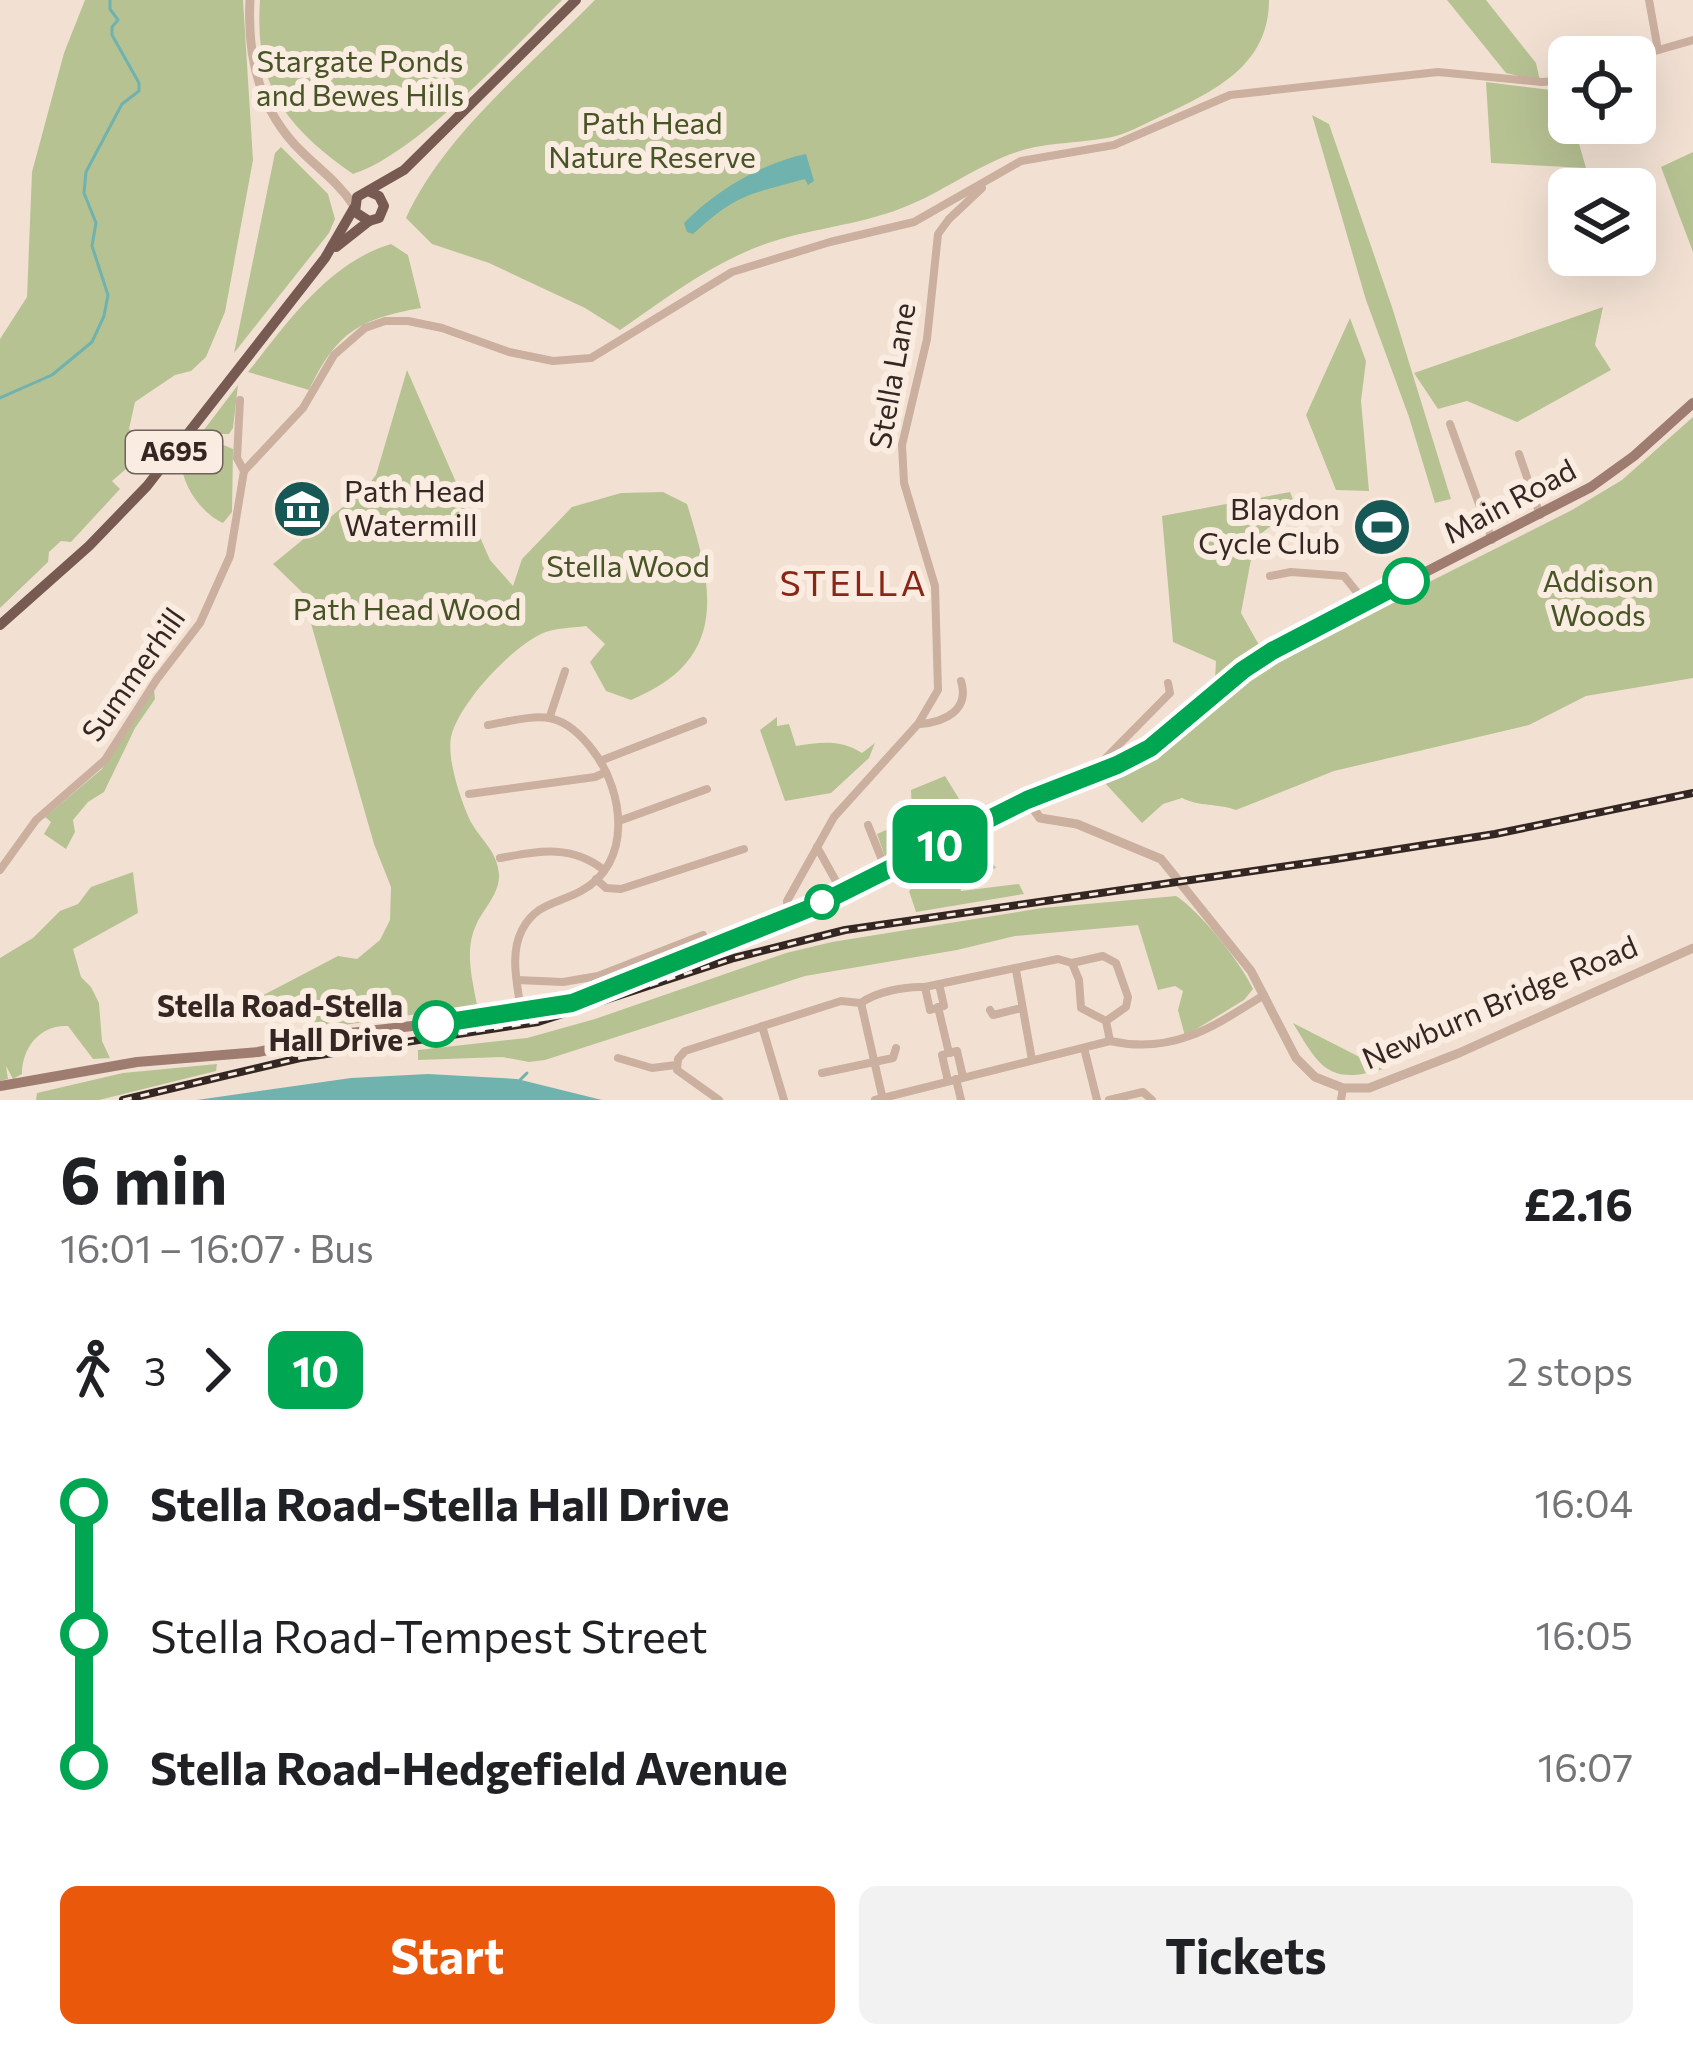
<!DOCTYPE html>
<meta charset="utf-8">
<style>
:root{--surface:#fff;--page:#f2f2f2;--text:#202124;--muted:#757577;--accent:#ea580c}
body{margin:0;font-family:Commissioner,sans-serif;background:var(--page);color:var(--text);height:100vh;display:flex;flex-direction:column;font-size:45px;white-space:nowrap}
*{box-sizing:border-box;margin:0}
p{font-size:39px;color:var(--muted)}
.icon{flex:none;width:66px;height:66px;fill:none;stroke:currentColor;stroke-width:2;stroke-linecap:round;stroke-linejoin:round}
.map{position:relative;height:1100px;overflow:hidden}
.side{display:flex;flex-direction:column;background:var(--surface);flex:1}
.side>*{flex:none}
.badge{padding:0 24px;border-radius:18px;font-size:42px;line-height:78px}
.tools{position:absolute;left:1548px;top:36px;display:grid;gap:24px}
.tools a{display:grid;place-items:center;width:108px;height:108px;border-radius:18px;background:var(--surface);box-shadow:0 12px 48px #0002;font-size:60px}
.map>.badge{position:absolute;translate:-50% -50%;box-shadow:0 0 0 6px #fff}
.legs{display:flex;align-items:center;gap:18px;height:132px;padding:0 60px;font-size:39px}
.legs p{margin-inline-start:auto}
.overview{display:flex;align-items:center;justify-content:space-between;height:204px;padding:0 60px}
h1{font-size:66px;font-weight:700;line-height:90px}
.action{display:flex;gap:24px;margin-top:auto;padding:24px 60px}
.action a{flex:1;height:138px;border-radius:18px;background:var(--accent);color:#fff;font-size:48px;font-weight:700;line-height:138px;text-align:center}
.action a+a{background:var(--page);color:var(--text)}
ul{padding:0 60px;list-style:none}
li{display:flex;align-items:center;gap:42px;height:132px;font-size:45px}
li i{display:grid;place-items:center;width:18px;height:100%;margin:0 15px;background:currentColor}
li i::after{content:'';width:30px;height:30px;margin:-15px;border:9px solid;border-radius:50%;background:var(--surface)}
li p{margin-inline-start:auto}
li:first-child i{background:linear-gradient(#0000 50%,currentColor 0)}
li:last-child i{background:linear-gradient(currentColor 50%,#0000 0)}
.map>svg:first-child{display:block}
.green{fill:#b7c293}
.water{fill:#70b2ae}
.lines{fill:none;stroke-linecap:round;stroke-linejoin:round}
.stream{stroke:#70b2ae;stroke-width:3}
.minor{stroke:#cbaf9f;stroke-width:8}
.tertiary{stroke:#cbaf9f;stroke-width:9}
.secondary{stroke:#9e7d70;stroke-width:10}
.primary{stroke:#775b53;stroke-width:10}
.rail-casing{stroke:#342723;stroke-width:8}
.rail{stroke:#faece0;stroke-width:3;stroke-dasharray:9;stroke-linecap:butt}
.line-1-casing{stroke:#fff;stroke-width:27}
.line-1{stroke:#00a651;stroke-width:18}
.stop-1-dot{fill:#fff;stroke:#00a651;stroke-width:6}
.labels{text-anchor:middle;stroke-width:12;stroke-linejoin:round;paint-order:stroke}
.shield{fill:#faece0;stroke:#6f625c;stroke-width:3}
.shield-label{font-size:27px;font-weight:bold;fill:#342723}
.park-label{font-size:30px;fill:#475425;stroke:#faece0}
.street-label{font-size:30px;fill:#342723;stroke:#faece0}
.poi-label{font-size:30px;fill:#342723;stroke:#faece0;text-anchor:start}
.stop-label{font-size:30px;font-weight:bold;fill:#342723;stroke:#faece0;text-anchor:end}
.quarter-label{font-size:36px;letter-spacing:3px;fill:#892616;stroke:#faece0}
</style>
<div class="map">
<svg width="1693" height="1100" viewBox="0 0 1693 1100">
<rect width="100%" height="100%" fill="#f2e1d3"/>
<g class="green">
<polygon points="85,0 243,0 253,160 225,312 206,357 191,371 175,375 135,402 129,429 153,455 134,474 126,469 112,481 120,489 71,542 61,541 49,552 48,562 0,608 0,339 27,297 32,172 64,53"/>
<path d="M260,0H562C512,49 417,154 353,174C286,127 254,87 260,0Z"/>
<path d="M595,0H1269C1269,64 1217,90 1166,114C1150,121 1133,131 1116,136C1083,144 1049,141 1017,152C977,165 942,193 902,208C854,227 800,229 752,249C704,269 662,301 620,330L585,308L489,263L432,244L406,218C444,134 530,66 595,0Z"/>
<polygon points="1447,0 1486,0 1536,63 1540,81 1506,73"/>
<polygon points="1486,82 1559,91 1568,107 1569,123 1573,123 1586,168 1491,163"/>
<polygon points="1312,115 1329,124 1392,307 1451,499 1435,503 1409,417 1366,300"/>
<polygon points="281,147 328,194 335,219 329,233 234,353 275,153"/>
<polygon points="1693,152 1693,252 1661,167"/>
<path d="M391,244L408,255L421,308C359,319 337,332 309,390L248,372C288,322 328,263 391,244Z"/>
<polygon points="1603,307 1595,345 1611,370 1517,422 1467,401 1438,409 1414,373"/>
<polygon points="1350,318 1366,361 1361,401 1369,491 1336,490 1306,415"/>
<path d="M407,370L490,560L513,586L522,559L572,507L621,493L663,492L687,504C714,590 729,660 631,700L606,691L590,662L605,644L586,626C572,628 553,628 541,634C510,649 459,703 451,737C447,759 460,798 469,818C478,838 497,849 499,874C500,893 485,907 477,923C464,949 472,978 477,1005L331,1027L263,1017L254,1000L338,956L357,959L380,940L390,920L391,887L374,844L302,592L273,564L366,488L376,475Z"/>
<path d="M238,385L233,428L229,434H222L221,444L233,449L232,512L223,523C201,513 182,486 181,460Z"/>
<path d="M1693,417V678L1586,696L1529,725L1334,771L1236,810C1216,803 1200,807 1182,798L1163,804L1142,823L1103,781L1147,762L1247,679L1300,647L1572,510L1622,480Z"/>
<polygon points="1290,492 1296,507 1255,538 1241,613 1259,645 1215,679 1216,661 1173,642 1162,516"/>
<polygon points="154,690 155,699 135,728 104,792 88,802 73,820 75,832 66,849 44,834 51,822 45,817 102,769"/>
<path d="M777,717V726L789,724L796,746C819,742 842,739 862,753L875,743L869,758L831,793L785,801L760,730Z"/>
<polygon points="945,776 972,820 888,865 877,834 904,822 912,814 911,790"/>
<polygon points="977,853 989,857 996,868 959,882 961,891 1019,884 1024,894 916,912 909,891 926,876"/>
<path d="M133,872L138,913L73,949L81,977L91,987L99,1003L102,1041L110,1058L93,1059L68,1026C41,1024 22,1047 22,1074L13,1079L6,1066L8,1079L0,1081V958L33,938L60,911L78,904L91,887Z"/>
<path d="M1176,896C1199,910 1242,964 1253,989L1244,1000L1185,1036L1178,1010L1183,991L1175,986L1158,990L1138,925L1015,936L957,950L805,976L545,1060L529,1062L502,1057L418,1060V1050L527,1038L595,1019L786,953L832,942L1042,908Z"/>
<path d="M1293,1023L1383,1069C1328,1086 1319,1066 1293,1023Z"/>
<polygon points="217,1064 216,1071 99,1100 36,1100 37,1093 123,1073"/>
</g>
<g class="water">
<path d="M806,154L814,181L808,185L805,179C748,195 738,193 693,234L687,232L684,223C715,191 762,163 806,154Z"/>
<polygon points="428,1074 517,1079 602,1100 197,1100 351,1078"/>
</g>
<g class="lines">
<g class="stream">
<polyline points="0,398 52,375 92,342 104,316 108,295 92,246 96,223 84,193 86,172 122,104 139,91 139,83 112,35 112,27 118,20 110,9 110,0"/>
<polyline points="520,1080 527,1073"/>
</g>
<g class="minor">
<polyline points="1649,0 1658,50"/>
<polyline points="1634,57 1693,40"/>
<polyline points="240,400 237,458 244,471"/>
<polyline points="1450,424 1492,540"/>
<polyline points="1519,454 1540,515"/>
<polyline points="1270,576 1291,572 1344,576 1364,601"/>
<polyline points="550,716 565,671"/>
<path d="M920,724C945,722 970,710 961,681"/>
<path d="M488,725C538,716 560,706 594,752C624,792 633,863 581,891C557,904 536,903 522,930C509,955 518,986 521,1012"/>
<polyline points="600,761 703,721"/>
<polyline points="1090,774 1170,693 1168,683"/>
<polyline points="469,794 595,777 606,772"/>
<polyline points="619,821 707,789"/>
<polyline points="868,825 886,870"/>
<polyline points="817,847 842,892"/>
<path d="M500,858C539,851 571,844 604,870"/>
<polyline points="0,870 36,820 105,760 157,679 200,623 230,556 244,471 303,408 334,355 365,328 385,321 408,321 442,328 509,352 553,361 591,358 732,272 830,242 914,222 1021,161 1114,145 1230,95 1438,72 1542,82 1569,80"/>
<polyline points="596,879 606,888 621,889 744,849"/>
<polyline points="787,918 787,901 834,817 918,724 938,690 935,586 904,483 902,445 927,339 938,234 949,219 982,188"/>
<polyline points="1072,963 1079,980 1081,1008 1106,1021 1110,1041"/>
<polyline points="1016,970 1032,1060"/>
<polyline points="517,980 563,982 598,976 703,935"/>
<polyline points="925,987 930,1010 944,1006 939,984"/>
<polyline points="861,1003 883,1100"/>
<polyline points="938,1007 949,1053 942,1055 948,1081"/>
<polyline points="990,1010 993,1015 1022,1008"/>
<polyline points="762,1026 784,1100"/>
<polyline points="1084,1048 1097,1100"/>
<polyline points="949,1053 957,1051 963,1077"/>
<polyline points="618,1058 652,1068 676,1065"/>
<polyline points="822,1073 893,1058 896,1048"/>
<polyline points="956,1079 961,1100"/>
<path d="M719,1100L677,1070L678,1059L685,1051L841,1001L861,1003C876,992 905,986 925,987L1058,959L1072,963L1103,956L1116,963L1128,997L1126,1007L1106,1021"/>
<path d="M875,1100L1110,1041C1173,1055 1213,1027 1264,995"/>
<polyline points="1109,1100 1143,1092 1152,1100"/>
<polyline points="1341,1100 1343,1088"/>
</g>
<g class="tertiary">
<path d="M250,0C247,57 259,110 301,151C320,170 339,183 354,206"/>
<polyline points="1027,800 1040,818 1077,824 1161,859 1251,971 1296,1058 1315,1077 1343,1088 1369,1088 1459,1053 1693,948"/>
</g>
<polyline class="secondary" points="0,1086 137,1062 258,1052 350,1033 501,1016 571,1003 813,907 1027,800 1117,765 1150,748 1243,670 1272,651 1591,487 1634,456 1693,403"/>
<g class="primary">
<polyline points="370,192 379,196 384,206 379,218 369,221 355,212 357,197 404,170 576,0"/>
<polyline points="336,247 369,221"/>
<polyline points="0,625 89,546 147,486 325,258 354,208"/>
</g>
<defs>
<polyline id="rail" points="123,1100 300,1058 538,1022 734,958 845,930 1336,859 1495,834 1693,793"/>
</defs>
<use href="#rail" class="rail-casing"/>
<use href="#rail" class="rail"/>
</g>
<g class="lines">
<defs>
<polyline id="line-1" points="436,1024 572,1003 813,907 1027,800 1117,765 1150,748 1243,670 1272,651 1406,581"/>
</defs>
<use href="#line-1" class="line-1-casing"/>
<use href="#line-1" class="line-1"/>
</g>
<defs>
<symbol id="museum-disc" viewBox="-11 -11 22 22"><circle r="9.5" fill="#165856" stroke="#faece0"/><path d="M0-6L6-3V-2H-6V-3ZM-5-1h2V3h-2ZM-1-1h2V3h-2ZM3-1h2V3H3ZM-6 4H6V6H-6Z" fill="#fff"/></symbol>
<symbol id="stadium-disc" viewBox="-11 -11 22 22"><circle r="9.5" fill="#165856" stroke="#faece0"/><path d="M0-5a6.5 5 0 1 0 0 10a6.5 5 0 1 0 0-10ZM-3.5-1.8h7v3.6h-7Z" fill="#fff"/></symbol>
</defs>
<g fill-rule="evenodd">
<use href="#museum-disc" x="269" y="476" width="66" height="66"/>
<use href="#stadium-disc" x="1349" y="494" width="66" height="66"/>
</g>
<g class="stop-1-dot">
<circle cx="1406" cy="581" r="21"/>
<circle cx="822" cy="902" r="15"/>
<circle cx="436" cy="1024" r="21"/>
</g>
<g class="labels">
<rect class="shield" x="126" y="431" width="96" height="42" rx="9"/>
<g class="shield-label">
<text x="174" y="461">A695</text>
</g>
<g class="park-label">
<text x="360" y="72">Stargate Ponds<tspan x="360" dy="34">and Bewes Hills</tspan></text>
<text x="652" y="134">Path Head<tspan x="652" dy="34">Nature Reserve</tspan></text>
<text x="628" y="577">Stella Wood</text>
<text x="1598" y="592">Addison<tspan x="1598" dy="34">Woods</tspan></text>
<text x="407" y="620">Path Head Wood</text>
</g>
<g class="street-label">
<text transform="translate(893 376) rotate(-80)" y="10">Stella Lane</text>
<text transform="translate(1510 502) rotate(-28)" y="10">Main Road</text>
<text transform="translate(134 675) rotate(-55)" y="10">Summerhill</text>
<text transform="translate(1500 1003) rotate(-23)" y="10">Newburn Bridge Road</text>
</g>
<g class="poi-label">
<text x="344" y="502">Path Head<tspan x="344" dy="34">Watermill</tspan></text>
<text x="1340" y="520" text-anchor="end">Blaydon<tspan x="1340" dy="34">Cycle Club</tspan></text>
</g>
<g class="stop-label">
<text x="403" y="1017">Stella Road-Stella<tspan x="403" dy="34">Hall Drive</tspan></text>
</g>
<g class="quarter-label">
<text x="854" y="596">STELLA</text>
</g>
</g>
</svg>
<div class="tools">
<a><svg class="icon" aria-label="locate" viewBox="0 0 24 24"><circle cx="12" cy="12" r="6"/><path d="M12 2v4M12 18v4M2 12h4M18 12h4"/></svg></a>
<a><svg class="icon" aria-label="layers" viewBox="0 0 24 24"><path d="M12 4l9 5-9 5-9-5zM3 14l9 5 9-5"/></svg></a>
</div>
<b class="badge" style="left:940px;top:844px;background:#00a651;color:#fff">10</b>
</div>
<section class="side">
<div class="overview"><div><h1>6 min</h1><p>16:01 – 16:07 · Bus</p></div><b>£2.16</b></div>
<div class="legs"><svg class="icon" aria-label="walk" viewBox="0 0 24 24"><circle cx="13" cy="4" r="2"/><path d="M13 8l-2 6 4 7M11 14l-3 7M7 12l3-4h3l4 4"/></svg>3<svg class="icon" aria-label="forward" viewBox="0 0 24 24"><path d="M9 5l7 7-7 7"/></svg><b class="badge" style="background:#00a651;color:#fff">10</b><p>2 stops</p></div>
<ul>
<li><i style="color:#00a651"></i><b>Stella Road-Stella Hall Drive</b><p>16:04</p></li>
<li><i style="color:#00a651"></i><span>Stella Road-Tempest Street</span><p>16:05</p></li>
<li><i style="color:#00a651"></i><b>Stella Road-Hedgefield Avenue</b><p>16:07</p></li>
</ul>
<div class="action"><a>Start</a><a>Tickets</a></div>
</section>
